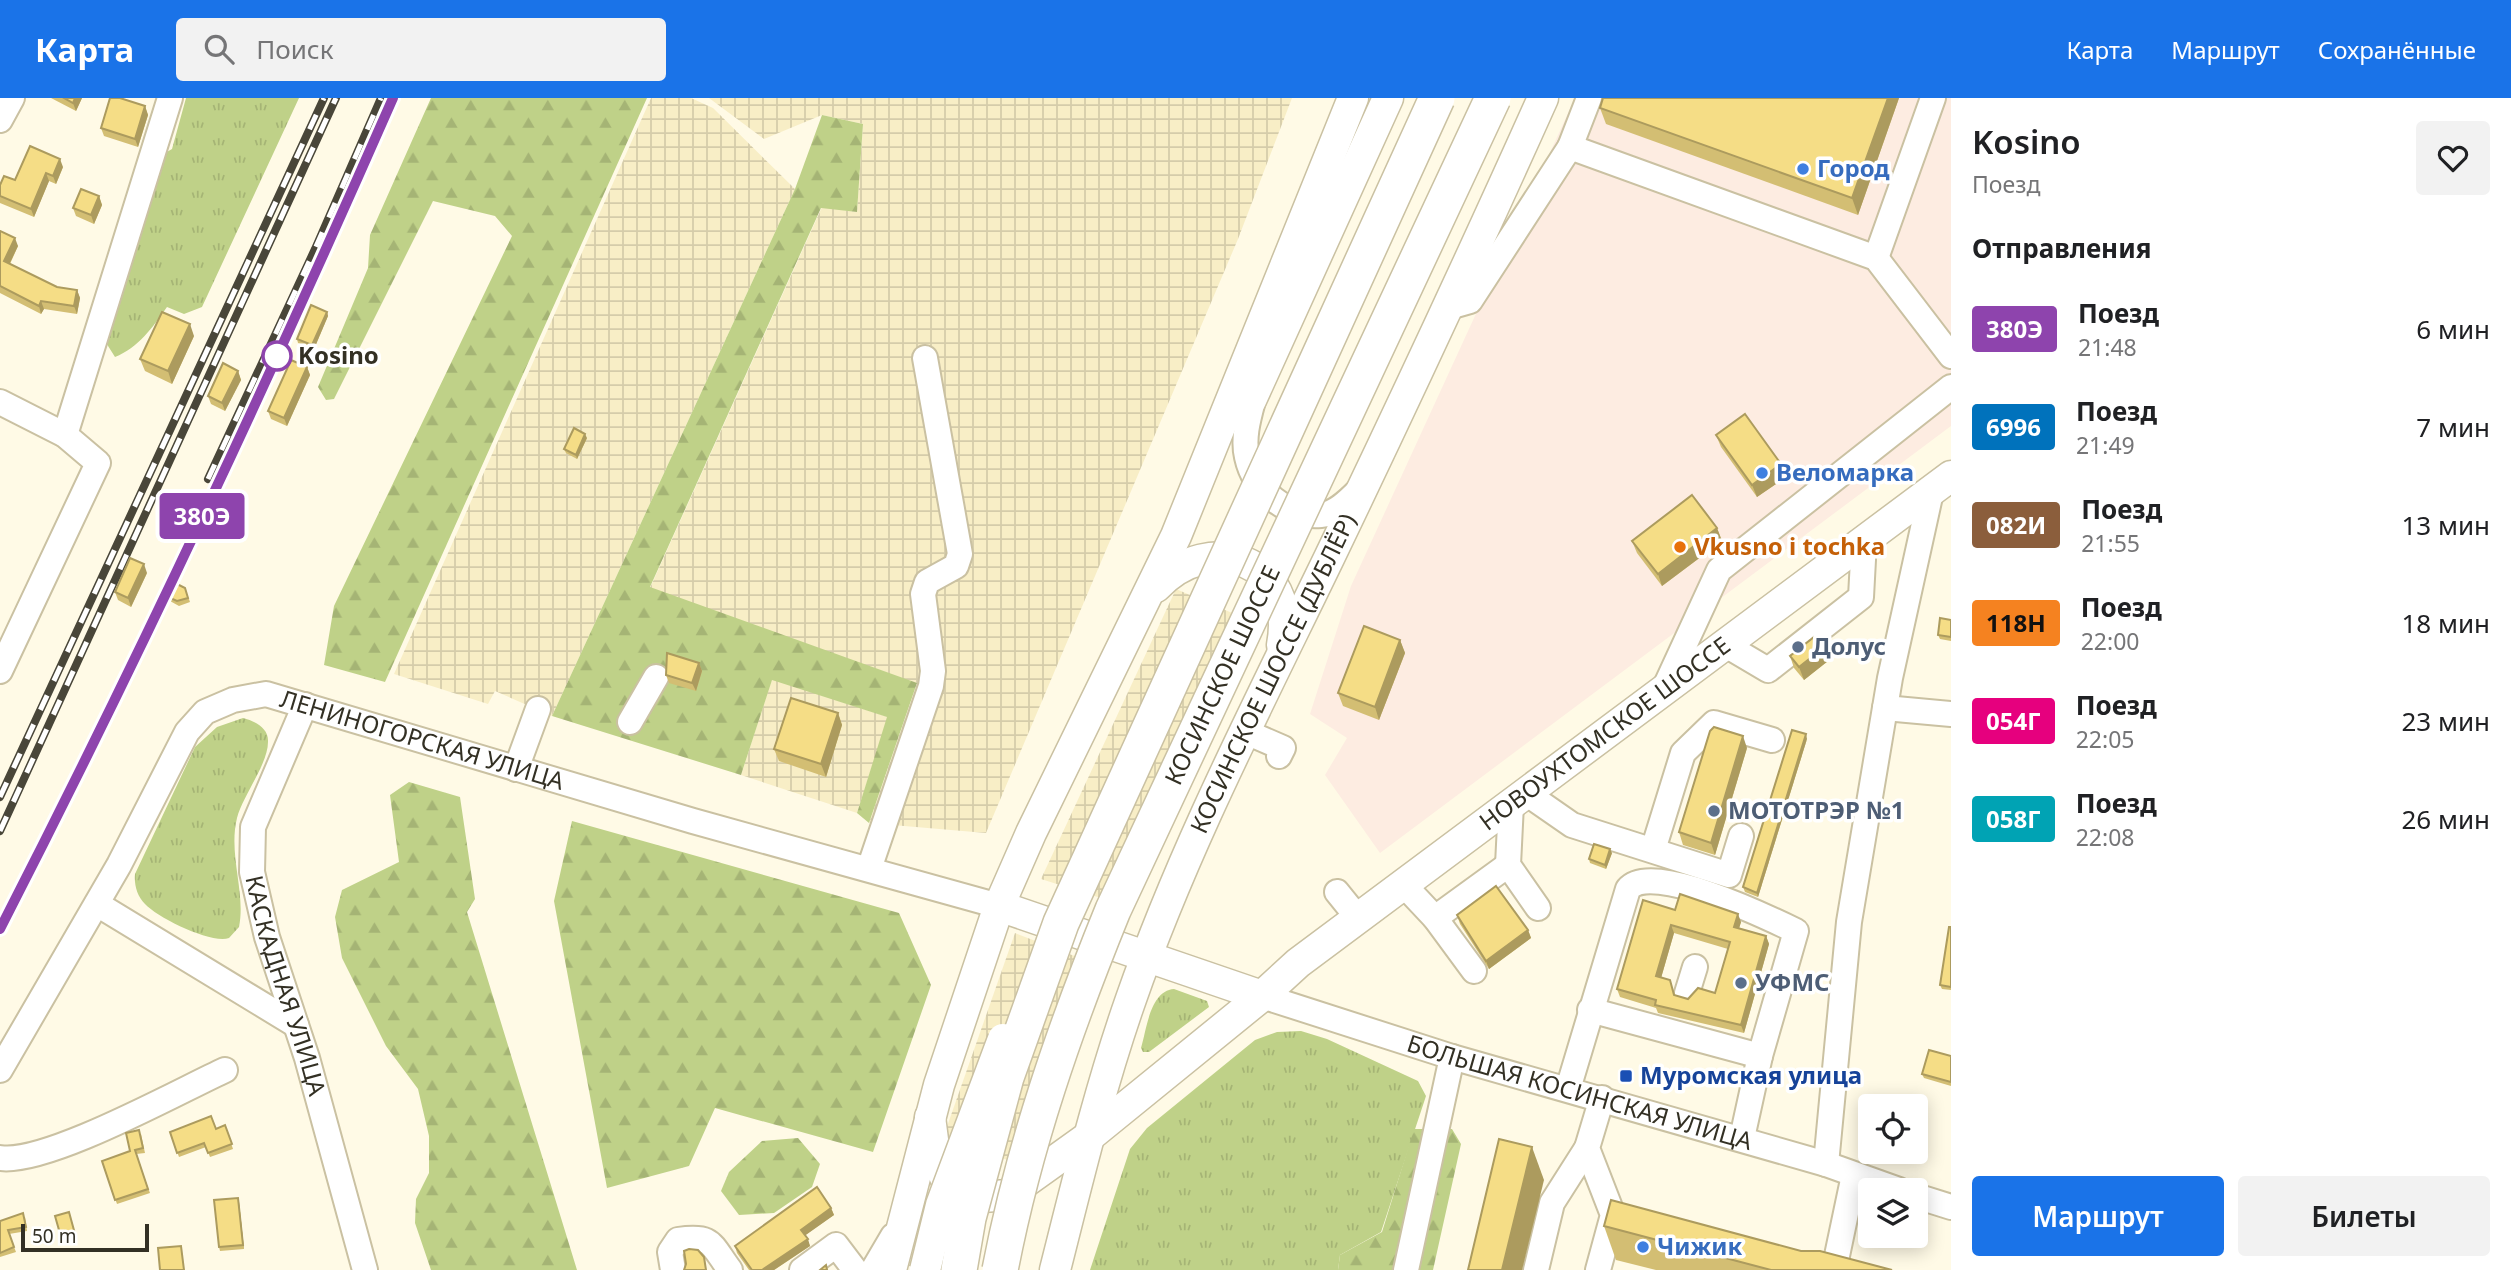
<!DOCTYPE html>
<html lang="ru">
<meta charset="utf-8">
<style>
:root{--surface:#fff;--page:#f2f2f2;--text:#202124;--muted:#757577;--accent:#1a73e8}
body{margin:0;font-family:"Noto Sans",sans-serif;background:var(--page);color:var(--text);height:100vh;display:flex;flex-direction:column;font-size:26px;white-space:nowrap}
*{box-sizing:border-box;margin:0}
p{font-size:23px;color:var(--muted)}
.icon{flex:none;width:38px;height:38px;fill:none;stroke:currentColor;stroke-width:2;stroke-linecap:round;stroke-linejoin:round}
.map{position:relative;flex:1;overflow:hidden}
.side{display:flex;flex-direction:column;background:var(--surface);width:560px}
.side>*{flex:none}
.badge{padding:0 14px;border-radius:5px;font-size:24px;line-height:46px}
.buttons{position:absolute;left:1858px;top:996px;display:grid;gap:14px}
.buttons a{display:grid;place-items:center;width:70px;height:70px;border-radius:7px;background:var(--surface);box-shadow:0 4px 18px #0003;font-size:35px}
.scale{position:absolute;left:21px;bottom:18px;width:128px;box-sizing:border-box;padding-left:7px;border:4px solid #333024;border-top:0;font-size:19px;line-height:24px;white-space:nowrap;color:#333024;-webkit-text-stroke:5px #fff;paint-order:stroke}
.map>.badge{position:absolute;translate:-50% -50%;box-shadow:0 0 0 4px #fff}
h2{padding:0 21px;font-size:26px;line-height:63px}
.round{display:grid;place-items:center;flex:none;width:74px;height:74px;border-radius:7px;background:var(--page)}
.summary{display:flex;align-items:center;justify-content:space-between;height:119px;padding:0 21px}
h1{font-size:33px;font-weight:600;line-height:52px}
.primary-button{display:flex;gap:14px;margin-top:auto;padding:14px 21px}
.primary-button a{flex:1;height:80px;border-radius:7px;background:var(--accent);color:#fff;font-size:28px;font-weight:600;line-height:80px;text-align:center}
.primary-button a+a{background:var(--page);color:var(--text)}
ul{padding:0;list-style:none}
li{display:flex;align-items:center;gap:21px;height:98px;padding:0 21px}
li div{flex:1}
li b{display:block;font-size:26px}
li em{font-style:normal}
li .badge{min-width:77px;font-weight:700;text-align:center}
header{display:flex;align-items:center;gap:42px;box-sizing:border-box;height:98px;padding:0 35px;background:var(--accent);color:#fff}
header strong{font-size:33px}
nav{display:flex;gap:38px;margin-inline-start:auto;font-size:24px}
.search{width:490px;height:63px;background:var(--page);display:flex;align-items:center;gap:18px;box-sizing:border-box;padding:0 24px;border-radius:7px;color:var(--muted);font-size:26px}
main{display:flex;flex:1;min-height:0}
.map>svg:first-child{display:block}
.commercial{fill:#fdece1}
.industrial{fill:url(#industrial-grid)}
.grass{fill:url(#grass-tufts)}
.forest{fill:url(#forest-firs)}
.lines{fill:none;stroke-linecap:round;stroke-linejoin:round}
.minor-casing{stroke:#cac1a2;stroke-width:28}
.major-casing{stroke:#cac1a2;stroke-width:33}
.minor{stroke:#fff;stroke-width:24}
.major{stroke:#fff;stroke-width:30}
.rail-casing{stroke:#494639;stroke-width:8}
.rail{stroke:#fff;stroke-width:5;stroke-dasharray:16;stroke-linecap:butt}
.major-bridge-casing{stroke:#cac1a2;stroke-width:33;stroke-linecap:butt}
.highway-bridge-casing{stroke:#cac1a2;stroke-width:38;stroke-linecap:butt}
.major-bridge{stroke:#fff;stroke-width:30}
.highway-bridge{stroke:#fff;stroke-width:35}
.wall{fill:#d3be73;fill-rule:evenodd}
.shaded-wall{fill:#ac9b5e}
.building{fill:#f5dd86;stroke:#ac9b5e;stroke-width:2;fill-rule:evenodd}
.line-casing{stroke:#fff;stroke-width:16}
.line{stroke:#8e44ad;stroke-width:10}
.shop-dot{fill:#3f7fe0;stroke:#fff;stroke-width:2.5}
.stop-dot{fill:#fff;stroke:#8e44ad;stroke-width:3.5}
.food-dot{fill:#e8710a;stroke:#fff;stroke-width:2.5}
.service-dot{fill:#5c6f8a;stroke:#fff;stroke-width:2.5}
.transit-dot{fill:#1a4fb4;stroke:#fff;stroke-width:2.5}
.labels{text-anchor:middle;stroke-width:7;stroke-linejoin:round;paint-order:stroke}
.shop-label{font-size:24px;font-weight:bold;fill:#366cbe;stroke:#fff;text-anchor:start}
.stop-label{font-size:24px;font-weight:bold;fill:#333024;stroke:#fff;text-anchor:start}
.food-label{font-size:24px;font-weight:bold;fill:#c56008;stroke:#fff;text-anchor:start}
.service-label{font-size:24px;font-weight:bold;fill:#4e5e75;stroke:#fff;text-anchor:start}
.street-label{font-size:24px;fill:#333024;stroke:#fff}
.transit-label{font-size:24px;font-weight:bold;fill:#164399;stroke:#fff;text-anchor:start}
</style>
<header>
<strong>Карта</strong>
<div class="search"><svg class="icon" aria-label="search" viewBox="0 0 24 24"><circle cx="10" cy="10" r="6"/><path d="M15 15l6 6"/></svg>Поиск</div>
<nav><a>Карта</a><a>Маршрут</a><a>Сохранённые</a></nav>
</header>
<main>
<div class="map">
<svg width="1951" height="1172" viewBox="0 0 1951 1172">
<defs>
<pattern id="industrial-grid" width="8" height="8" patternUnits="userSpaceOnUse" patternTransform="scale(1.75)"><rect width="8" height="8" fill="#f8eec6"/><path d="M0 4h8M4 0v8" fill="none" stroke="#d5ccaa"/></pattern>
<pattern id="grass-tufts" width="24" height="20" patternUnits="userSpaceOnUse" patternTransform="scale(1.75)"><rect width="24" height="20" fill="#bfd188"/><path d="M3 7l-1-3M5 7V3M7 7l1-3M15 17l-1-3M17 17v-4M19 17l1-3" fill="none" stroke="#a5b475"/></pattern>
<pattern id="forest-firs" width="22" height="20" patternUnits="userSpaceOnUse" patternTransform="scale(1.75)"><rect width="22" height="20" fill="#bfd188"/><path d="M5 1l3.5 6h-7zM16 11l3.5 6h-7z" fill="#a5b475"/></pattern>
</defs>
<rect width="100%" height="100%" fill="#fffae6"/>
<polygon class="commercial" points="1575,0 1951,0 1951,328 1380,755 1325,677 1347,640 1310,616 1351,488"/>
<g class="industrial">
<polygon points="651,0 691,0 713,10 795,91 552,618 495,593 488,606 394,576"/>
<polygon points="709,0 1292,0 1238,141 986,735 869,725 917,586 650,490 822,109 857,114 863,26 822,17 764,41"/>
<polygon points="1176,491 1258,526 1126,808 1041,781"/>
<polygon points="772,581 888,619 857,715 741,677"/>
<polygon points="1015,835 1098,867 1031,1070 943,1040"/>
</g>
<g class="grass">
<path d="M186,0H299L202,209L184,216L167,209C153,229 138,250 115,259L103,240L158,59L172,51Z"/>
<path d="M243,620C255,623 269,630 268,644C268,666 243,697 237,720C228,757 246,794 239,829L229,840C211,846 158,820 145,806C137,798 134,787 135,776L195,649L217,629Z"/>
<path d="M1174,891L1207,903L1209,909L1149,954H1143L1141,950C1147,930 1150,893 1174,891Z"/>
<polygon points="1301,933 1327,941 1418,983 1426,998 1381,1134 1340,1157 1338,1172 1090,1172 1130,1051 1147,1030 1255,942 1277,934"/>
</g>
<g class="forest">
<polygon points="431,0 647,0 385,584 324,567 334,508 512,138 495,118 433,103 334,301 326,302 318,289 368,170 370,137"/>
<polygon points="822,17 863,26 857,114 821,110 650,489 917,585 869,725 857,715 887,619 772,582 741,677 552,618 795,91"/>
<polygon points="409,684 460,699 475,801 467,814 577,1172 431,1172 415,1125 416,1101 429,1075 429,1038 418,991 386,948 342,860 335,819 342,792 399,764 390,697"/>
<polygon points="572,723 899,815 931,887 873,1054 715,1010 689,1068 607,1090 554,803"/>
<polygon points="1414,1031 1452,1031 1461,1046 1433,1172 1338,1172 1340,1157 1382,1134"/>
<polygon points="798,1040 820,1066 812,1089 774,1115 739,1117 721,1093 729,1074 762,1043"/>
</g>
<g class="lines">
<defs>
<g id="minor">
<polyline points="0,22 12,0"/>
<polyline points="1570,49 1876,160 1951,258"/>
<polyline points="1876,160 1933,0"/>
<polyline points="1449,209 1470,203 1570,49 1589,0"/>
<path d="M1255,295C1250,315 1242,338 1247,359C1254,391 1286,420 1321,417C1336,416 1350,401 1360,391"/>
<polyline points="0,304 65,337 98,365 0,573"/>
<polyline points="65,337 170,0"/>
<polyline points="1724,546 1768,572 1861,499 1864,443"/>
<polyline points="1665,589 1719,472 1951,289"/>
<path id="s1" d="M305,607L253,729L252,774L267,839L307,960L365,1172"/>
<polyline points="1885,610 1951,616"/>
<polyline points="630,624 656,579"/>
<polyline points="1246,634 1283,650 1279,658"/>
<polyline points="516,671 538,611"/>
<polyline points="1526,695 1572,727 1729,777 1741,738"/>
<polyline points="1511,706 1508,767 1538,810"/>
<polyline points="1653,752 1683,655 1714,625 1772,642"/>
<polyline points="869,771 931,588 933,573 923,496 927,484 956,468 960,456 925,260"/>
<polyline points="1403,786 1435,820 1474,873"/>
<polyline points="1337,794 1358,820"/>
<polyline points="97,806 296,927"/>
<polyline points="1435,820 1508,767"/>
<polyline points="1687,895 1695,869"/>
<path id="s2" d="M1262,898L1452,959L1826,1066L1899,1092"/>
<polyline points="1590,912 1760,958"/>
<path id="s3" d="M0,972L119,767L187,634L205,614L233,602L266,596L693,723L999,808"/>
<path d="M1568,991L1628,791C1651,763 1767,819 1796,833L1760,958L1742,1040"/>
<path d="M0,1060C46,1067 179,993 225,972"/>
<polyline points="1826,1066 1849,824 1890,580 1931,394"/>
<polyline points="1916,1098 1951,1109"/>
<path d="M673,1172L670,1154L678,1142C713,1137 710,1145 730,1172"/>
<polyline points="802,1172 836,1147 855,1172"/>
<polyline points="873,1172 893,1138"/>
<polyline points="1406,1172 1452,959"/>
<polyline points="1536,1172 1552,1105 1587,1050"/>
<polyline points="1598,1172 1613,1117 1587,1050 1602,1000"/>
<polyline points="1834,1172 1854,1077"/>
</g>
<g id="major">
<polyline points="1251,302 1388,0"/>
<path d="M1156,489C1210,431 1298,462 1282,547"/>
<polyline points="999,808 1262,898"/>
<path id="s4" d="M930,1019L935,1057L949,1088L972,1100L1007,1097L1091,1037L1262,898L1298,865L1951,378"/>
<polyline points="891,1172 939,987 999,808 1031,735 1176,438 1353,0"/>
<path id="s5" d="M1055,1172C1078,1081 1100,989 1131,901C1184,749 1260,603 1330,458C1403,306 1474,154 1543,0"/>
</g>
</defs>
<use href="#minor" class="minor-casing"/>
<use href="#major" class="major-casing"/>
<use href="#minor" class="minor"/>
<use href="#major" class="major"/>
<defs>
<g id="rail">
<polyline points="208,381 315,151 381,0"/>
<polyline points="0,699 324,0"/>
<polyline points="0,733 336,0"/>
<path d="M0,831C140,559 270,280 393,0"/>
</g>
</defs>
<use href="#rail" class="rail-casing"/>
<use href="#rail" class="rail"/>
<defs>
<polyline id="major-bridge" points="925,1172 941,1107 1003,941"/>
<g id="highway-bridge">
<polyline points="959,1172 968,1120 1006,979 1061,825 1437,0"/>
<path id="s6" d="M1000,1172C1024,1047 1065,930 1113,812L1493,0"/>
</g>
</defs>
<use href="#major-bridge" class="major-bridge-casing"/>
<use href="#highway-bridge" class="highway-bridge-casing"/>
<use href="#major-bridge" class="major-bridge"/>
<use href="#highway-bridge" class="highway-bridge"/>
</g>
<g class="wall">
<polygon points="51,0 82,0 76,13"/>
<polygon points="1603,0 1899,0 1858,117 1606,26 1600,10"/>
<polygon points="145,8 148,17 138,49 104,38 101,30"/>
<polygon points="63,69 56,86 49,83 34,119 0,105 0,87"/>
<polygon points="99,98 102,107 94,126 76,118 73,110"/>
<polygon points="0,133 18,148 10,166 57,189 77,192 80,200 77,216 44,211 41,216 0,195"/>
<polygon points="327,214 328,218 314,251 298,245 297,241"/>
<polygon points="194,238 172,286 145,273 140,261"/>
<polygon points="307,269 310,277 287,328 271,321 268,313"/>
<polygon points="238,273 241,282 225,313 211,306 208,298"/>
<polygon points="1716,337 1786,379 1757,399 1721,349"/>
<polygon points="587,340 577,361 566,355 564,351"/>
<polygon points="1717,430 1722,443 1662,488 1637,455 1632,443"/>
<polygon points="147,475 131,509 118,502 115,494"/>
<polygon points="185,490 190,504 179,508 170,503 168,499"/>
<polygon points="1951,522 1951,543 1940,541 1938,537"/>
<polygon points="1400,542 1405,555 1379,622 1343,608 1338,595"/>
<polygon points="1823,550 1828,563 1804,582 1794,570 1790,558"/>
<polygon points="699,565 702,573 696,593 669,585 666,577"/>
<polygon points="838,615 842,627 826,679 779,663 774,651"/>
<polygon points="1807,641 1758,799 1745,794 1743,789"/>
<polygon points="1747,650 1715,757 1683,747 1679,734"/>
<polygon points="1612,755 1606,771 1590,765 1589,761"/>
<path d="M1675,812L1741,824L1739,830L1766,838L1769,846L1744,935L1658,915L1656,910L1620,899L1617,891ZM1674,835L1728,851L1715,895L1688,901L1675,897L1670,882L1661,880Z"/>
<polygon points="1457,817 1528,832 1531,840 1489,871 1460,826"/>
<polygon points="1951,829 1951,892 1942,891 1940,887"/>
<polygon points="1951,958 1951,988 1924,980 1922,976"/>
<polygon points="225,1027 233,1051 210,1059 206,1049 179,1059 170,1034 216,1031"/>
<polygon points="141,1036 145,1055 136,1056 150,1095 117,1106 102,1063 130,1053"/>
<polygon points="239,1104 244,1151 220,1153 219,1149"/>
<polygon points="831,1110 834,1117 805,1137 810,1148 774,1172 749,1172 737,1155 735,1148"/>
<polygon points="69,1114 76,1140 62,1144 55,1118"/>
<polygon points="25,1119 27,1133 9,1136 16,1154 0,1159 0,1123"/>
<polygon points="1604,1128 1801,1153 1892,1172 1656,1172 1616,1162"/>
</g>
<g class="shaded-wall">
<polygon points="75,0 82,0 76,13 73,5"/>
<polygon points="1888,0 1899,0 1858,117 1852,100"/>
<polygon points="145,8 148,17 138,49 135,41"/>
<polygon points="60,61 63,69 56,86 53,78"/>
<polygon points="46,75 49,83 34,119 31,111"/>
<polygon points="99,98 102,107 94,126 91,117"/>
<polygon points="15,140 18,148 7,171 4,163"/>
<polygon points="77,192 80,200 77,216 74,208"/>
<polygon points="41,203 44,211 41,216 39,208"/>
<polygon points="327,214 328,218 314,251 312,247"/>
<polygon points="190,226 194,238 172,286 168,273"/>
<polygon points="307,269 310,277 287,328 284,320"/>
<polygon points="238,273 241,282 225,313 222,305"/>
<polygon points="585,336 587,340 577,361 576,357"/>
<polygon points="1781,366 1786,379 1757,399 1752,387"/>
<polygon points="1717,430 1722,443 1662,488 1658,476"/>
<polygon points="144,466 147,475 131,509 128,500"/>
<polygon points="1400,542 1405,555 1379,622 1375,609"/>
<polygon points="1823,550 1828,563 1804,582 1799,569"/>
<polygon points="699,565 702,573 696,593 692,585"/>
<polygon points="838,615 842,627 826,679 821,666"/>
<polygon points="1806,636 1807,641 1758,799 1757,795"/>
<polygon points="1743,638 1747,650 1715,757 1711,745"/>
<polygon points="1610,751 1612,755 1606,771 1605,767"/>
<polygon points="1738,816 1741,824 1737,837 1734,829"/>
<polygon points="1671,827 1674,835 1659,887 1656,878"/>
<polygon points="1528,832 1531,840 1489,871 1486,863"/>
<polygon points="1766,838 1769,846 1744,935 1741,927"/>
<polygon points="1532,1049 1544,1082 1522,1172 1502,1172"/>
<polygon points="238,1100 239,1104 244,1151 243,1147"/>
<polygon points="831,1110 834,1117 803,1139 801,1132"/>
<polygon points="808,1141 810,1148 774,1172 762,1172"/>
</g>
<g class="building">
<polygon points="64,0 75,0 73,5"/>
<polygon points="110,0 120,0 145,8 135,41 101,30"/>
<polygon points="1603,0 1888,0 1852,100 1600,10"/>
<polygon points="30,48 60,61 53,78 46,75 31,111 0,98 0,87 4,78 15,82"/>
<polygon points="81,91 99,98 91,117 73,110"/>
<polygon points="0,133 15,140 4,163 57,189 77,192 74,208 41,203 39,208 0,188"/>
<polygon points="311,207 327,214 312,247 297,241"/>
<polygon points="162,214 190,226 168,273 140,261"/>
<polygon points="291,262 307,269 284,320 268,313"/>
<polygon points="223,265 238,273 222,305 208,298"/>
<polygon points="1745,316 1781,366 1752,387 1716,337"/>
<polygon points="574,330 585,336 576,357 564,351"/>
<polygon points="1692,397 1717,430 1658,476 1632,443"/>
<polygon points="130,460 144,466 128,500 115,494"/>
<polygon points="175,485 185,490 188,500 177,503 168,499"/>
<polygon points="1940,520 1951,522 1951,539 1938,537"/>
<polygon points="1364,528 1400,542 1375,609 1338,595"/>
<polygon points="1814,539 1823,550 1799,569 1790,558"/>
<polygon points="667,555 699,565 692,585 666,577"/>
<polygon points="791,600 838,615 821,666 774,651"/>
<polygon points="1714,629 1743,638 1711,745 1679,734 1710,633"/>
<polygon points="1792,632 1806,636 1757,795 1743,789"/>
<polygon points="1594,746 1610,751 1605,767 1589,761"/>
<polygon points="1496,788 1528,832 1486,863 1457,817"/>
<path d="M1680,796L1738,816L1734,829L1766,838L1741,927L1655,907L1656,902L1617,891L1643,802L1675,812ZM1671,827L1730,844L1715,895L1698,890L1688,901L1674,897L1670,882L1656,878Z"/>
<polygon points="1949,829 1951,829 1951,889 1940,887"/>
<polygon points="1929,952 1951,958 1951,984 1922,976"/>
<polygon points="211,1018 216,1031 225,1027 232,1046 208,1055 204,1045 177,1055 170,1034"/>
<polygon points="139,1032 143,1050 135,1052 148,1091 115,1102 102,1063 130,1053 126,1035"/>
<polygon points="1499,1041 1532,1049 1502,1172 1468,1172"/>
<polygon points="817,1089 831,1110 801,1132 808,1141 762,1172 752,1172 735,1148"/>
<polygon points="238,1100 243,1147 219,1149 214,1102"/>
<polygon points="1611,1102 1801,1153 1820,1153 1892,1172 1771,1172 1604,1128"/>
<polygon points="69,1114 75,1136 61,1139 55,1118"/>
<polygon points="23,1115 26,1129 8,1132 14,1149 0,1155 0,1123"/>
<polygon points="181,1148 184,1172 160,1172 158,1150"/>
<polygon points="689,1151 698,1152 704,1159 706,1172 684,1172 686,1166 684,1153"/>
<polygon points="826,1167 827,1172 820,1172"/>
</g>
<g class="lines">
<defs>
<path id="line" d="M0,831C140,558 270,280 393,0"/>
</defs>
<use href="#line" class="line-casing"/>
<use href="#line" class="line"/>
</g>
<g class="shop-dot">
<circle cx="1803" cy="71" r="7"/>
<circle cx="1762" cy="375" r="7"/>
<circle cx="1643" cy="1149" r="7"/>
</g>
<circle class="stop-dot" cx="277" cy="258" r="14"/>
<circle class="food-dot" cx="1680" cy="449" r="7"/>
<g class="service-dot">
<circle cx="1798" cy="549" r="7"/>
<circle cx="1714" cy="713" r="7"/>
<circle cx="1741" cy="885" r="7"/>
</g>
<rect class="transit-dot" x="1619" y="971" width="14" height="14" rx="3.5"/>
<g class="labels">
<g class="shop-label">
<text x="1817" y="79">Город</text>
<text x="1776" y="383">Веломарка</text>
<text x="1657" y="1157">Чижик</text>
</g>
<g class="stop-label">
<text x="298" y="266">Kosino</text>
</g>
<g class="food-label">
<text x="1694" y="457">Vkusno i tochka</text>
</g>
<g class="service-label">
<text x="1812" y="557">Долус</text>
<text x="1728" y="721">МОТОТРЭР №1</text>
<text x="1755" y="893">УФМС</text>
</g>
<g class="street-label">
<text dy="8" stroke="none"><textPath href="#s5" startOffset="637">КОСИНСКОЕ ШОССЕ (ДУБЛЁР)</textPath></text>
<text dy="8" stroke="none"><textPath href="#s6" startOffset="637">КОСИНСКОЕ ШОССЕ</textPath></text>
<text dy="8" stroke="none"><textPath href="#s4" startOffset="889">НОВОУХТОМСКОЕ ШОССЕ</textPath></text>
<text dy="8" stroke="none"><textPath href="#s3" startOffset="640">ЛЕНИНОГОРСКАЯ УЛИЦА</textPath></text>
<text dy="8" stroke="none"><textPath href="#s1" startOffset="296">КАСКАДНАЯ УЛИЦА</textPath></text>
<text dy="8" stroke="none"><textPath href="#s2" startOffset="332">БОЛЬШАЯ КОСИНСКАЯ УЛИЦА</textPath></text>
</g>
<g class="transit-label">
<text x="1640" y="986">Муромская улица</text>
</g>
</g>
</svg>
<div class="buttons">
<a><svg class="icon" aria-label="locate" viewBox="0 0 24 24"><circle cx="12" cy="12" r="6"/><path d="M12 2v4M12 18v4M2 12h4M18 12h4"/></svg></a>
<a><svg class="icon" aria-label="layers" viewBox="0 0 24 24"><path d="M12 4l9 5-9 5-9-5zM3 14l9 5 9-5"/></svg></a>
</div>
<div class="scale">50 m</div>
<b class="badge" style="left:202px;top:418px;background:#8e44ad;color:#fff">380Э</b>
</div>
<section class="side">
<div class="summary"><div><h1>Kosino</h1><p>Поезд</p></div><a class="round"><svg class="icon" aria-label="heart" viewBox="0 0 24 24"><path d="M12 20l-8-8c-3-5 5-10 8-4 3-6 11-1 8 4z"/></svg></a></div>
<h2>Отправления</h2>
<ul>
<li><span class="badge" style="background:#8e44ad;color:#fff">380Э</span><div><b>Поезд</b><p>21:48</p></div><em>6 мин</em></li>
<li><span class="badge" style="background:#0072bc;color:#fff">6996</span><div><b>Поезд</b><p>21:49</p></div><em>7 мин</em></li>
<li><span class="badge" style="background:#8b5e3c;color:#fff">082И</span><div><b>Поезд</b><p>21:55</p></div><em>13 мин</em></li>
<li><span class="badge" style="background:#f58220;color:#111">118Н</span><div><b>Поезд</b><p>22:00</p></div><em>18 мин</em></li>
<li><span class="badge" style="background:#e6007e;color:#fff">054Г</span><div><b>Поезд</b><p>22:05</p></div><em>23 мин</em></li>
<li><span class="badge" style="background:#00a3b4;color:#fff">058Г</span><div><b>Поезд</b><p>22:08</p></div><em>26 мин</em></li>
</ul>
<div class="primary-button"><a>Маршрут</a><a>Билеты</a></div>
</section>
</main>
